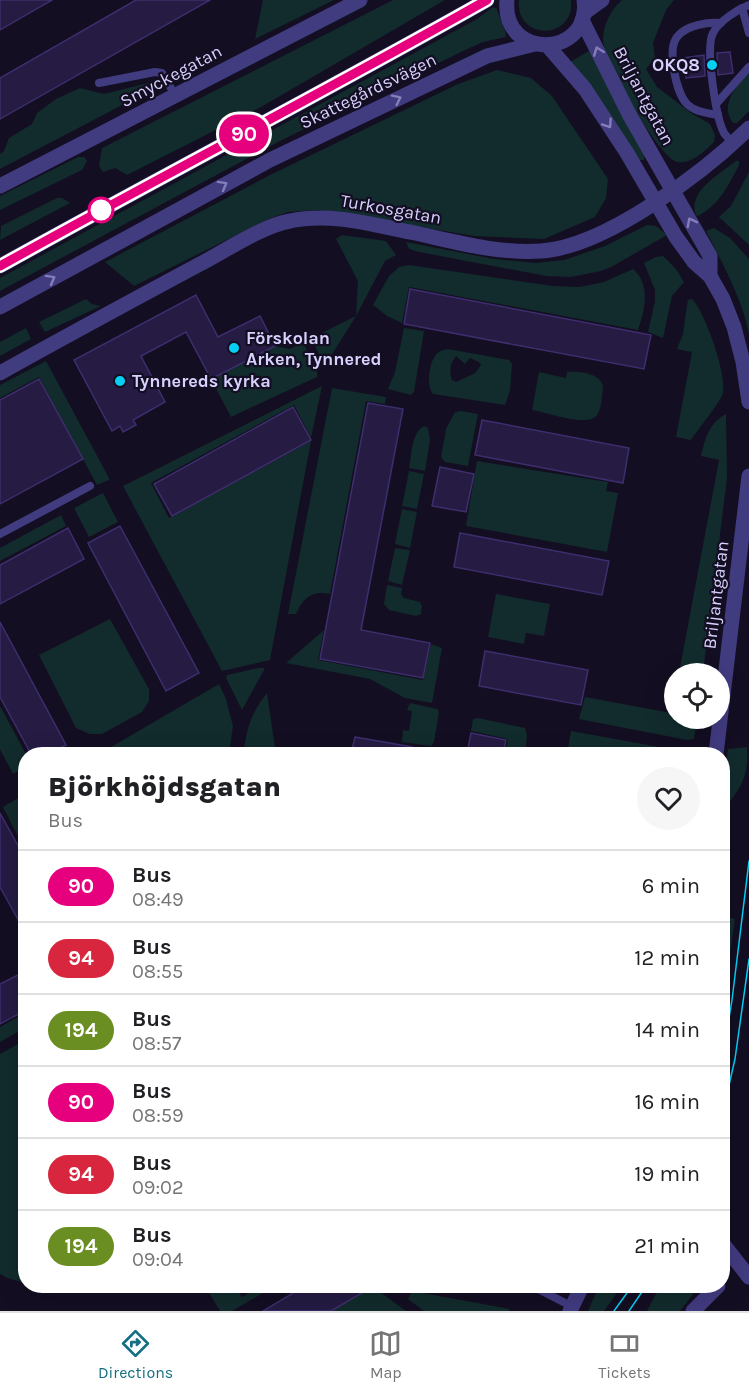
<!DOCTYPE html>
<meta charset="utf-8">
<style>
:root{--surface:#fff;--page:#f6f6f6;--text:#202124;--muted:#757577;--line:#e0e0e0;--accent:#156f82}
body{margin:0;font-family:Karla,sans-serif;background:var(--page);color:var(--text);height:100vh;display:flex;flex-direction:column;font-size:22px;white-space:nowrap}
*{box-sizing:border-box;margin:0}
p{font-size:20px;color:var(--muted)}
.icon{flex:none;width:33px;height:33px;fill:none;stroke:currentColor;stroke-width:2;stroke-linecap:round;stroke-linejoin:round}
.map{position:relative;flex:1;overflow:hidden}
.panel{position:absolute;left:18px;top:747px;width:712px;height:546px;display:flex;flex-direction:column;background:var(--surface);border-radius:24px;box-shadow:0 6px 24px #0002}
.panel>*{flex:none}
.badge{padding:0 12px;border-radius:20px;font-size:21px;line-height:39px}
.buttons{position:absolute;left:664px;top:663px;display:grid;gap:12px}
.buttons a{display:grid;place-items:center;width:66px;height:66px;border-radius:50%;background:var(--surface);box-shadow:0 6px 24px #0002;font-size:30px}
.map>.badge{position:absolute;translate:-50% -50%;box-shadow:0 0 0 3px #fff}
.round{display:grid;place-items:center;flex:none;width:63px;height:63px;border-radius:32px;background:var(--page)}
.summary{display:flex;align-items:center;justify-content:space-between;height:102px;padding:0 30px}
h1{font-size:28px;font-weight:800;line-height:45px}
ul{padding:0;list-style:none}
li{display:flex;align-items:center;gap:18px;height:72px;padding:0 30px;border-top:2px solid var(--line)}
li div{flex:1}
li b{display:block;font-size:22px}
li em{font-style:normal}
li .badge{min-width:66px;font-weight:700;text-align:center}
.tab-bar{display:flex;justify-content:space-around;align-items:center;height:84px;border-top:2px solid var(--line);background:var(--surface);font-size:16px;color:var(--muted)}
.tab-bar a{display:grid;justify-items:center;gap:3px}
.tab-bar .current{color:var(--accent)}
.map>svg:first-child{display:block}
.green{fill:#122b2c;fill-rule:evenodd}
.building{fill:#251b43;stroke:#3e2e6e;stroke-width:1.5}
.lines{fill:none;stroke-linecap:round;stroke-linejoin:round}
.service{stroke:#413b80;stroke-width:8}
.minor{stroke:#413b80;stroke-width:15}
.tertiary{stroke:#413b80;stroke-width:15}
.tram{stroke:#07cff4;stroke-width:1.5}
.oneway{stroke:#857eb9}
.line-casing{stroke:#fff;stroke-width:14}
.line{stroke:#e6007e;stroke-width:9}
.poi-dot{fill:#07cff4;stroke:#130e22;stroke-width:2}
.stop-dot{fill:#fff;stroke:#e6007e;stroke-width:3}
.labels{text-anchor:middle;stroke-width:4.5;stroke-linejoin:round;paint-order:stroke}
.poi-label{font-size:18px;font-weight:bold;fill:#d8d1fe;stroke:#130e22;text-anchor:start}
.street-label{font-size:18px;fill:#d8d1fe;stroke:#130e22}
</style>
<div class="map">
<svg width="749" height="1311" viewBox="0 0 749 1311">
<rect width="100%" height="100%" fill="#130e22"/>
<g class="green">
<polygon points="263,0 334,0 255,39"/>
<polygon points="393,0 445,0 261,107 127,175 115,168 103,172 99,166 102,148"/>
<path d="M519,0H571C575,41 515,41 519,0Z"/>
<path d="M622,0H674L666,10L653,43L655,58L646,69L657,87L691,113L710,124L715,135L714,142C705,151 692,164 678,162C659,159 608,66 604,46C600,31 610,10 622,0Z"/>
<path d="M493,7L497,9C499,18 506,29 506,37L483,42L463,51L278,142L0,291V278L477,19Z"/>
<polygon points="589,51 645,155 644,160 636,160 570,62"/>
<polygon points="497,70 531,78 552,96 608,179 606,198 595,217 544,239 474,236 318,210 288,212 269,219 134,286 105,262 270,175 458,84"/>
<path d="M749,71V111L737,123H733C719,104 737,86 749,71Z"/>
<polygon points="148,83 156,84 151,90 0,169 0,154 4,151 9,138 32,124 37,113 56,99 80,88 104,94"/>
<polygon points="78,157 84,157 87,161 82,170 0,210 0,196"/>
<path d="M736,161H739V165C728,186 720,204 698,216L696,215C687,191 720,174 736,161Z"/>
<polygon points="749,172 749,245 719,217 731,206"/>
<polygon points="57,198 62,198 70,203 0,240 1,226"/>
<polygon points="647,225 656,226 667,235 613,266 601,271 571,277 546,276 419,252 409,249 406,242 494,259 535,263 564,260 605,246"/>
<path d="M714,228L730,238L749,259V334C742,298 722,263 706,231Z"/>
<polygon points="342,235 386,241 396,255 385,261 356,316 324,367 312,338 356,316 358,281 336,239"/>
<polygon points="663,256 676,269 684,282 672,296 663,338 648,332 655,301 655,290 644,263 656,257"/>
<path d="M409,265L553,286L579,287L604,282L633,269C651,284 645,311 638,330L409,287L402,323L387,316L373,305L389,276L399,267Z"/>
<polygon points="86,299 92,304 101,306 45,332 39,322"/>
<path d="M692,299C705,312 727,374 723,393C720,403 698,429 691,440L676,437L692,352L677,349L683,334L687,305L688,300Z"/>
<polygon points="26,328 31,339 0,356 0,342"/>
<polygon points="404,328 424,331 414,392 411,395 388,389 395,372"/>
<polygon points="303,342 317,372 317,377 231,417 211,379 275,346 290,349"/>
<path d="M448,349L509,360L512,364L510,391L505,405L433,394C426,386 429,364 435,356C438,351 443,350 448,349ZM456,356L465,364L470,358L479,362L481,365L475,373L456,382L452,380C449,370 450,364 456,356Z"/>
<polygon points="46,361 109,478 109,480 97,485 39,377 0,398 0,385"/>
<path d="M539,372L566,378L567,372C579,371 600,373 603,386C602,395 602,408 597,415C588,428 546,412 532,410Z"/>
<polygon points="322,386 311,438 294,405 151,483 169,518 311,441 270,660 222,671 123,486"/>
<path d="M332,388L386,397L385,404L366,401L330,594C312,590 303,598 296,614H288Z"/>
<polygon points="461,411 478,414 468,466 445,462 441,457 446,429 455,412"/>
<path d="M726,414L727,478L703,673H679L719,460L701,456C705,439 709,423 726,414Z"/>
<path d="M424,426L428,428L430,440L425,471L409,468C412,455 411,433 424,426Z"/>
<polygon points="477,461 608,482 606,491 618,493 607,552 466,526"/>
<polygon points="409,471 424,474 417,509 402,506"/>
<polygon points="103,493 118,522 89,537 74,508"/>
<polygon points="402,509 417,512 410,548 395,544"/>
<polygon points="61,515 66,526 0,561 0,548"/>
<polygon points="395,548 410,550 402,585 388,581"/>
<polygon points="387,585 402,588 401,594 404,598 420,602 422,606 421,614 416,616 389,610 384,604"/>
<polygon points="496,594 550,604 544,636 526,633 524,644 488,637"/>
<polygon points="110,619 149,689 149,701 142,712 102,734 90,734 76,728 39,655"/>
<polygon points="324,630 318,660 423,680 431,644 442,648 432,703 405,698 370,679 286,663"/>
<polygon points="258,668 264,668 264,670 242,710 226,678 227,675"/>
<polygon points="219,684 226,699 233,726 229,754 99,754"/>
<path d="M267,693L276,754H243C247,729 250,714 267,693Z"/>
<polygon points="675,694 675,718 697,719 694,739 687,740 579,719 585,697 671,713"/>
<polygon points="410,703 437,709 439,712 434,742 431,746 402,742 403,730 409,731 412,711 407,710"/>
<polygon points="0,706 26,754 25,767 13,774 0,749"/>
<polygon points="478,718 525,728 527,735 525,754 505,754 508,739 471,731 473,719"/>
<polygon points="571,731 676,750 692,754 567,754"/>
<path d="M747,747C749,777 741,788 723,810V785L728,749Z"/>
<polygon points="25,794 25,850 3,807"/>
<polygon points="723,916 735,919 723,1000"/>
<polygon points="25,1013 25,1028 0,1042 0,1027"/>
<polygon points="25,1040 25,1283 7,1278 0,1274 0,1054"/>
<polygon points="205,1286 235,1286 242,1297 261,1286 275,1286 232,1311 220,1311"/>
<polygon points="372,1286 406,1311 331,1311"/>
<polygon points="599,1286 622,1286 604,1311 588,1311"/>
<polygon points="660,1286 696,1286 693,1294 680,1311 647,1311"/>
<polygon points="412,1291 510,1309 508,1311 424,1311 408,1299"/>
</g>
<g class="building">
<polygon points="0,0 52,0 0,30"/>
<polygon points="136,0 210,0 0,119 0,78"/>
<polygon points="730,52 733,73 718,75 717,53"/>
<polygon points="704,55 705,76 686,78 683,58"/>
<polygon points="410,289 651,335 644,369 404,324"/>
<polygon points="196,295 218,337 260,316 275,346 211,379 186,332 141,356 165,402 133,420 136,425 123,432 120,426 112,431 74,360"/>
<polygon points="39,379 83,459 0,504 0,400"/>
<polygon points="368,403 403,409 361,630 430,643 423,678 320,659"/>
<polygon points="293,407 311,440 172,516 154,484"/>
<polygon points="482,420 629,448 623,483 475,455"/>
<polygon points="440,467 474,474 466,512 432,506"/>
<polygon points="120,526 199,673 166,691 88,543"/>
<polygon points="68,528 84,559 0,604 0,565"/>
<polygon points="460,533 609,561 602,595 454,567"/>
<polygon points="0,622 66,745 48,754 31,754 0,697"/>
<polygon points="485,651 588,670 581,705 479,686"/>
<polygon points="471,733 506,740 503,754 467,754"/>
<polygon points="355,737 412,747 412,754 351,754"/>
<polygon points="0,813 26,860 26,934 0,887"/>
<polygon points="26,971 26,1010 0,1024 0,984"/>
<polygon points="305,1286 374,1286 331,1311 263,1311"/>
</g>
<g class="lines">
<g class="service">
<polyline points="742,8 749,33"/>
<polyline points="99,83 155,72 162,73 175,95"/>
<polyline points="716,104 749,67"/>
<path d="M718,115C708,113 695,112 687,104C676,93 667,50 677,37C686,25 708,22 721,23"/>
<path d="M733,144C730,140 727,137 724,133C716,118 705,48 713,33C719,21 737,10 749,5"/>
<polyline points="0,534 90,486"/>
<polyline points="526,1286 540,1290 573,1307"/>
</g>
<g class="minor">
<polyline points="582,20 629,114 710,256 710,276"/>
<polyline points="547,45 585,89 627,153 676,237 694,262 710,276 723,299 734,327 743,362 749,402"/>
<polyline points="0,186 360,0"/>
<path d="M0,373C66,336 133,300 200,264C225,251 262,226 290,221C332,212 373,225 415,233C456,242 499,254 541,251C605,247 703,173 749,128"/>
<polyline points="716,754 749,476"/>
<polyline points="723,1244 749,1277"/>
<polyline points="570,1311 582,1286"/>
<polyline points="693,1311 718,1286"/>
</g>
<g class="tertiary">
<path d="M507,0C501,61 592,58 584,0"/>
<polyline points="584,13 602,0"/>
<path d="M0,266C162,176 326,91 487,0"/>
<polyline points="0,307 270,160 487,56 535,44"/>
</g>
<g class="tram">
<polyline points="723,1054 732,1000 749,861"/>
<polyline points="723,1111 735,1059 749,959"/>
<polyline points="614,1311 632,1286"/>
<polyline points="629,1311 646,1286"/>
</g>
</g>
<defs><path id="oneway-chevron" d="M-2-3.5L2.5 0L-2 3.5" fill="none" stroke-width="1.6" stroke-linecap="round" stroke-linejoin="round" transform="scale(1.5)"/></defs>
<g class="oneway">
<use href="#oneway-chevron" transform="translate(598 51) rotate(-111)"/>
<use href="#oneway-chevron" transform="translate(397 99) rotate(-26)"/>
<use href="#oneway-chevron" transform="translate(608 124) rotate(56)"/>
<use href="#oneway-chevron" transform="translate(223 185) rotate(-29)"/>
<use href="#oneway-chevron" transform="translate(691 222) rotate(-118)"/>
<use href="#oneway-chevron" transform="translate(51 279) rotate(-29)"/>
</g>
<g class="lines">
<defs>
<path id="line" d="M0,266C162,176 326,91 487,0"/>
</defs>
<use href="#line" class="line-casing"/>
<use href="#line" class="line"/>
</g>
<g class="poi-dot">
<circle cx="712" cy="65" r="6"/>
<circle cx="234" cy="348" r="6"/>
<circle cx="120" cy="381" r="6"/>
</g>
<circle class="stop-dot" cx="101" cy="210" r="12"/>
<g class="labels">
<g class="poi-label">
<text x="700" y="71" text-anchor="end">OKQ8</text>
<text x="246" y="344">Förskolan<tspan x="246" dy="21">Arken, Tynnered</tspan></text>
<text x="132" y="387">Tynnereds kyrka</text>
</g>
<g class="street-label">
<text transform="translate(171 76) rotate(-28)" y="6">Smyckegatan</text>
<text transform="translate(368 91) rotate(-26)" y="6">Skattegårdsvägen</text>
<text transform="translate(644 96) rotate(62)" y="6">Briljantgatan</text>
<text transform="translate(391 209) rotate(10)" y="6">Turkosgatan</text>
<text transform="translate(716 595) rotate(-83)" y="6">Briljantgatan</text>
</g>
</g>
</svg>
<div class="buttons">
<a><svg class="icon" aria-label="locate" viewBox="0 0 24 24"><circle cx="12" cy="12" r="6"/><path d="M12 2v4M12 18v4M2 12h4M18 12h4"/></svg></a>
</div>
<b class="badge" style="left:244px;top:134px;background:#e6007e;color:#fff">90</b>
<section class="panel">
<div class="summary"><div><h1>Björkhöjdsgatan</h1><p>Bus</p></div><a class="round"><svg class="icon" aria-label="heart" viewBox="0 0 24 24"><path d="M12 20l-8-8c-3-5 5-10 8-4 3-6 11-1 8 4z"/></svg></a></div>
<ul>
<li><span class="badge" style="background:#e6007e;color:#fff">90</span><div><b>Bus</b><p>08:49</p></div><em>6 min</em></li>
<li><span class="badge" style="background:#d7263d;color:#fff">94</span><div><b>Bus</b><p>08:55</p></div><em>12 min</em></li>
<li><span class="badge" style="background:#6b8e23;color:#fff">194</span><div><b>Bus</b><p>08:57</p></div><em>14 min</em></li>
<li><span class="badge" style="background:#e6007e;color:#fff">90</span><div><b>Bus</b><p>08:59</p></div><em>16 min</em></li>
<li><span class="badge" style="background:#d7263d;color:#fff">94</span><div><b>Bus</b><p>09:02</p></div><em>19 min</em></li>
<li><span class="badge" style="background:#6b8e23;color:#fff">194</span><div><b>Bus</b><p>09:04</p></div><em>21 min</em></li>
</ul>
</section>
</div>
<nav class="tab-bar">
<a class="current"><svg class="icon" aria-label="directions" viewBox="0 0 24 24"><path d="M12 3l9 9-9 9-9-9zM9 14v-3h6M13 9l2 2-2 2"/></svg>Directions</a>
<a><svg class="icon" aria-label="map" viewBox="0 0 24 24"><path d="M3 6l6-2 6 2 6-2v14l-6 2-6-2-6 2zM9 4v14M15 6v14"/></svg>Map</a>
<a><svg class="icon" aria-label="tickets" viewBox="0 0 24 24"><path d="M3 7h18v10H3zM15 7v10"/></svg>Tickets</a>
</nav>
